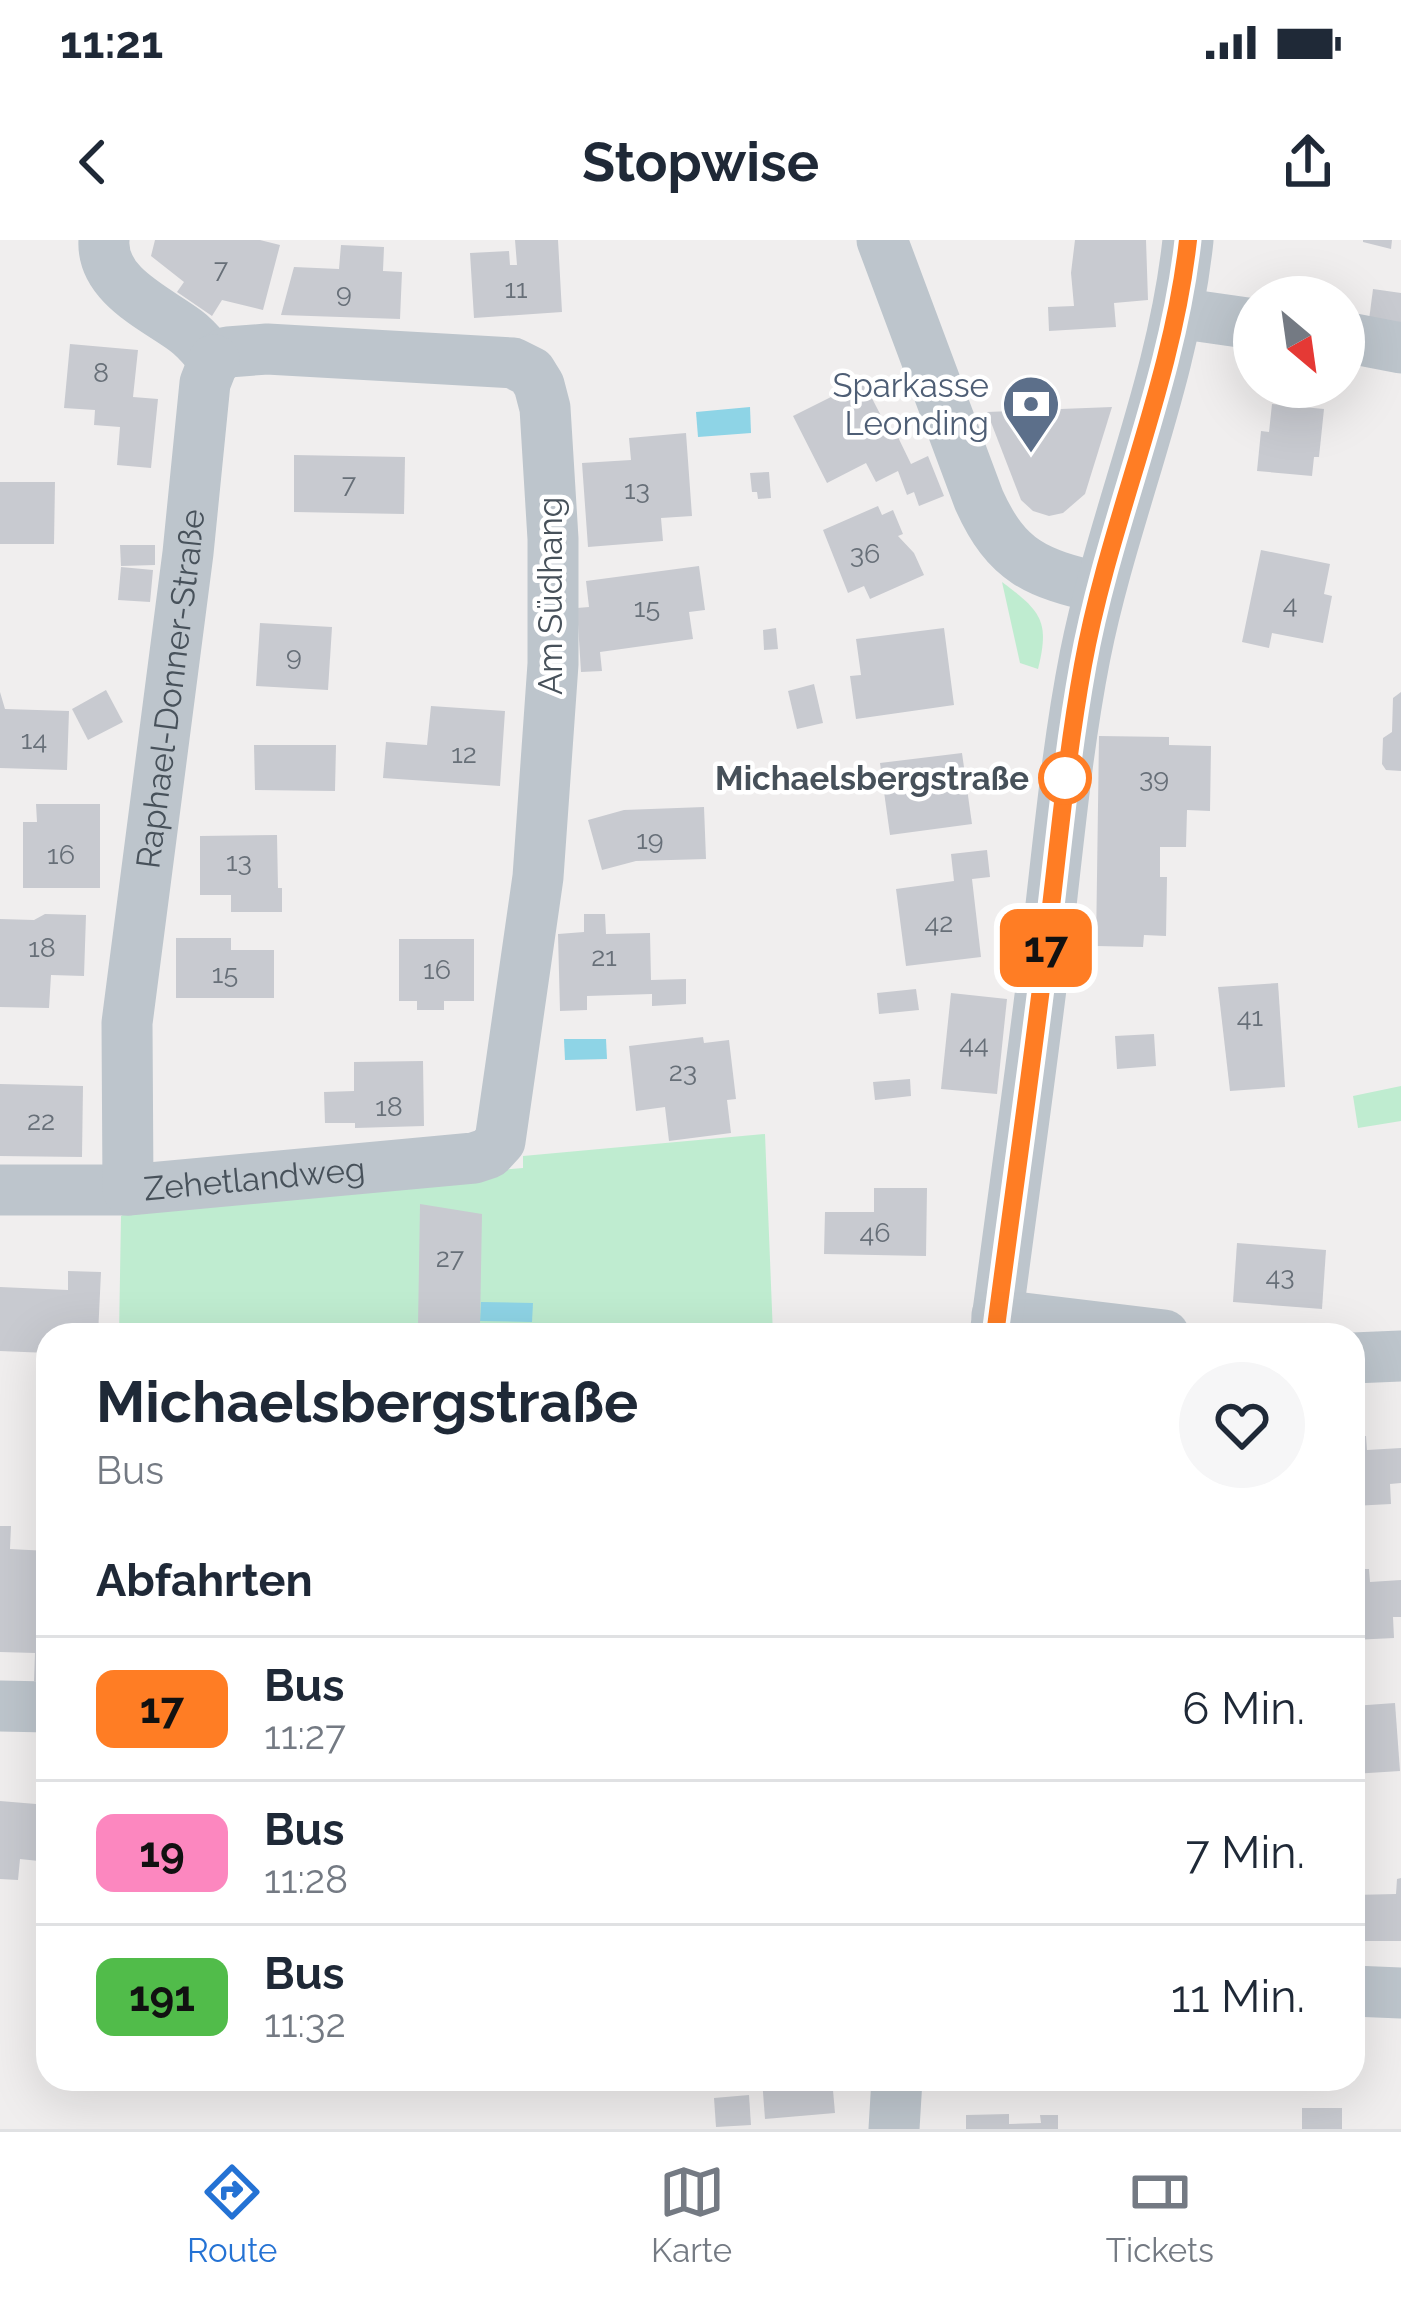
<!DOCTYPE html>
<html lang="de">
<meta charset="utf-8">
<style>
:root{--surface:#fff;--page:#f6f6f7;--text:#1f2937;--muted:#747a83;--line:#e0e1e3;--accent:#2472d4}
body{margin:0;font-family:Raleway,sans-serif;background:var(--page);color:var(--text);height:100vh;display:flex;flex-direction:column;font-size:45px;white-space:nowrap}
*{box-sizing:border-box;margin:0}
p{font-size:39px;color:var(--muted)}
.icon{flex:none;width:66px;height:66px;fill:none;stroke:currentColor;stroke-width:2;stroke-linecap:round;stroke-linejoin:round}
.map{position:relative;flex:1;overflow:hidden}
.drawer{position:absolute;left:36px;top:1083px;width:1329px;height:768px;display:flex;flex-direction:column;background:var(--surface);border-radius:36px;box-shadow:0 12px 48px #0002}
.drawer>*{flex:none}
.badge{padding:0 24px;border-radius:18px;font-size:42px;line-height:78px}
.needle{width:78px;rotate:151deg}
.controls{position:absolute;left:1233px;top:36px;display:grid;gap:24px}
.controls a{display:grid;place-items:center;width:132px;height:132px;border-radius:50%;background:var(--surface);box-shadow:0 12px 48px #0002;font-size:60px}
.map>.badge{position:absolute;translate:-50% -50%;box-shadow:0 0 0 6px #fff}
h2{padding:0 60px;font-size:45px;line-height:108px}
.round{display:grid;place-items:center;flex:none;width:126px;height:126px;border-radius:63px;background:var(--page)}
.overview{display:flex;align-items:center;justify-content:space-between;height:204px;padding:0 60px}
h1{font-size:57px;font-weight:700;line-height:90px}
ul{padding:0;list-style:none}
li{display:flex;align-items:center;gap:36px;height:144px;padding:0 60px;border-top:3px solid var(--line)}
li div{flex:1}
li b{display:block;font-size:45px}
li em{font-style:normal}
li .badge{min-width:132px;font-weight:700;text-align:center}
.status{display:flex;justify-content:space-between;align-items:center;height:84px;padding:0 60px;background:var(--surface);direction:ltr}
.status svg{height:33px;fill:currentColor}
header{display:flex;justify-content:space-between;align-items:center;height:156px;padding:0 60px;background:var(--surface);font-size:54px;font-weight:700}
.dock{display:flex;justify-content:space-around;align-items:center;height:168px;border-top:3px solid var(--line);background:var(--surface);font-size:33px;color:var(--muted)}
.dock a{display:grid;justify-items:center;gap:6px}
.dock .active{color:var(--accent)}
.map>svg:first-child{display:block}
.green{fill:#bfecd0}
.water{fill:#8ed4e6}
.building{fill:#c8cad0}
.lines{fill:none;stroke-linecap:round;stroke-linejoin:round}
.minor{stroke:#bdc5cc;stroke-width:51}
.line-casing{stroke:#fff;stroke-width:27}
.line{stroke:#ff7d24;stroke-width:18}
.stop-dot{fill:#fff;stroke:#ff7d24;stroke-width:6}
.labels{text-anchor:middle;stroke-width:9;stroke-linejoin:round;paint-order:stroke}
.number-label{font-size:27px;fill:#676f78}
.service-label{font-size:33px;fill:#4e5e75;stroke:#fff;text-anchor:end}
.street-label{font-size:33px;fill:#47515a;stroke:#fff}
.stop-label{font-size:33px;font-weight:bold;fill:#47515a;stroke:#fff;text-anchor:end}
</style>
<div class="status"><b>11:21</b><svg viewBox="0 0 49 12"><path d="M0 12V9h3v3zM5 12V6h3v6zM10 12V3h3v9zM15 12V0h3v12zM26 1h20v11H26zM47 4h2v5h-2z"/></svg></div>
<header><svg class="icon" aria-label="back" viewBox="0 0 24 24"><path d="M15 5l-7 7 7 7"/></svg>Stopwise<svg class="icon" aria-label="share" viewBox="0 0 24 24"><path d="M12 15V3M7 8l5-5 5 5M5 13v7h14v-7"/></svg></header>
<div class="map">
<svg width="1401" height="1889" viewBox="0 0 1401 1889">
<rect width="100%" height="100%" fill="#f0eeee"/>
<g class="green">
<path d="M1002,342C1041,371 1050,381 1038,429L1020,423Z"/>
<polygon points="1401,846 1401,881 1358,888 1353,856"/>
<polygon points="765,894 773,1095 119,1095 121,976 140,966 173,959 523,928 523,916"/>
</g>
<g class="water">
<polygon points="750,167 751,193 698,197 696,172"/>
<polygon points="564,799 606,799 607,819 565,820"/>
<polygon points="481,1062 533,1063 532,1082 480,1081"/>
</g>
<g class="building">
<polygon points="155,0 260,0 280,5 263,70 222,60 212,76 177,52 184,42 151,16"/>
<polygon points="515,0 558,0 562,72 474,78 470,13 509,11 510,25 517,25"/>
<polygon points="1075,0 1146,0 1148,60 1114,63 1116,87 1049,91 1048,67 1074,66 1071,33"/>
<polygon points="1363,0 1392,0 1391,9 1363,2"/>
<polygon points="341,5 384,7 383,31 402,32 400,79 281,75 294,27 339,29"/>
<polygon points="1373,49 1401,53 1401,84 1369,80"/>
<polygon points="70,104 138,110 133,157 158,159 151,228 117,225 120,187 94,185 95,170 64,168"/>
<polygon points="863,141 891,195 896,193 911,224 928,216 944,256 919,266 914,252 907,255 898,231 876,242 866,223 827,243 793,176"/>
<polygon points="1272,164 1324,169 1319,217 1314,217 1312,236 1257,231 1261,191 1269,192"/>
<polygon points="1112,167 1085,254 1063,273 1049,276 1033,271 1021,260 987,172"/>
<polygon points="686,193 692,276 661,278 663,301 588,307 582,223 631,220 629,198"/>
<polygon points="294,215 405,217 404,274 294,272"/>
<polygon points="769,232 771,258 758,259 757,252 752,252 750,233"/>
<polygon points="0,242 55,242 54,304 0,304"/>
<polygon points="878,266 882,275 893,270 903,294 898,296 914,313 924,335 870,359 864,346 848,353 823,290"/>
<polygon points="120,305 155,305 155,325 121,326"/>
<polygon points="1261,310 1330,324 1324,354 1332,356 1323,403 1272,393 1269,408 1242,402"/>
<polygon points="699,326 705,370 689,372 693,399 600,412 602,431 581,432 577,368 589,367 586,341"/>
<polygon points="121,327 153,330 150,362 118,360"/>
<polygon points="260,383 332,387 328,450 256,446"/>
<polygon points="776,388 778,409 764,410 763,390"/>
<polygon points="944,388 954,465 856,479 850,436 861,435 856,399"/>
<polygon points="814,444 823,483 797,489 788,451"/>
<polygon points="106,450 123,482 88,500 72,469"/>
<polygon points="0,452 5,469 69,471 67,530 0,528"/>
<polygon points="1401,452 1401,531 1386,530 1382,524 1383,498 1392,492 1393,458"/>
<polygon points="431,466 505,471 500,546 383,538 386,502 427,505"/>
<polygon points="1099,496 1169,497 1169,505 1211,506 1210,571 1187,570 1186,607 1160,607 1160,637 1167,637 1166,696 1144,695 1143,707 1096,706"/>
<polygon points="254,505 336,505 335,551 255,550"/>
<polygon points="962,513 972,584 890,595 880,523"/>
<polygon points="36,564 100,564 100,648 23,648 23,582 37,582"/>
<polygon points="704,567 706,619 636,621 602,630 588,580 624,570"/>
<polygon points="277,595 278,648 282,648 282,672 231,672 231,655 200,655 200,596"/>
<polygon points="987,610 990,637 972,639 981,717 906,726 896,649 954,641 951,614"/>
<polygon points="45,674 86,675 84,736 51,735 49,768 0,767 0,679 34,680"/>
<polygon points="584,674 605,674 606,694 650,693 651,740 686,739 686,764 652,766 652,754 587,756 587,770 560,771 558,694 584,692"/>
<polygon points="176,698 231,698 231,710 274,710 274,758 176,758"/>
<polygon points="399,699 474,699 474,761 444,761 444,770 417,770 417,761 399,761"/>
<polygon points="1278,743 1285,847 1230,851 1218,747"/>
<polygon points="916,749 919,770 879,774 877,753"/>
<polygon points="951,753 1007,759 997,854 941,849"/>
<polygon points="1154,794 1156,826 1117,829 1115,796"/>
<polygon points="703,797 704,803 729,800 736,859 727,860 731,893 669,901 665,867 636,871 629,806"/>
<polygon points="423,821 424,886 355,888 355,883 325,883 324,852 354,851 354,822"/>
<polygon points="910,839 911,856 875,860 873,842"/>
<polygon points="0,844 83,846 82,917 0,916"/>
<polygon points="874,948 927,948 926,1016 824,1014 825,972 874,972"/>
<polygon points="420,964 482,974 480,1087 418,1086"/>
<polygon points="1237,1003 1326,1010 1322,1069 1233,1062"/>
<polygon points="68,1031 101,1032 98,1095 48,1095 48,1113 0,1111 0,1047 68,1050"/>
<polygon points="1353,1196 1366,1196 1367,1210 1401,1208 1401,1243 1390,1244 1391,1264 1353,1266"/>
<polygon points="0,1286 11,1286 10,1309 48,1311 48,1441 34,1441 35,1413 0,1412"/>
<polygon points="1353,1329 1369,1329 1370,1342 1401,1340 1401,1377 1393,1377 1394,1398 1353,1400"/>
<polygon points="1395,1463 1400,1531 1353,1534 1353,1466"/>
<polygon points="0,1561 48,1565 48,1622 20,1619 18,1640 0,1639"/>
<polygon points="1401,1638 1401,1701 1353,1701 1353,1655 1396,1654 1397,1639"/>
<polygon points="762,1839 832,1839 835,1873 765,1879"/>
<polygon points="749,1855 751,1885 716,1887 714,1858"/>
<rect x="1302" y="1868" width="40" height="21"/>
<polygon points="1009,1874 1009,1884 1041,1883 1040,1875 1058,1875 1058,1889 966,1889 966,1875"/>
</g>
<g class="lines">
<g class="minor">
<path d="M104,0C101,45 155,68 186,91C197,99 205,110 214,120"/>
<path d="M882,0L979,260C1007,322 1036,333 1100,348"/>
<polyline points="1177,73 1254,84"/>
<polyline points="1344,97 1401,108"/>
<path id="s1" d="M0,950H128L474,918L489,913L500,901L538,637L553,424V299L545,168L539,145L531,132L513,123L267,109L228,112L214,120"/>
<path id="s2" d="M128,950L127,783L188,313L205,143L214,120"/>
<polyline points="997,1075 1164,1095"/>
<path d="M995,1095C1011,971 1029,848 1044,724C1057,621 1065,518 1085,416C1113,276 1173,143 1188,0"/>
<polyline points="1353,1118 1401,1116"/>
<polyline points="0,1466 48,1467"/>
<polyline points="1353,1751 1401,1753"/>
<polyline points="894,1889 897,1839"/>
</g>
</g>
<g class="lines">
<defs>
<path id="line" d="M995,1095C1011,971 1029,848 1044,724C1057,624 1065,524 1083,425C1109,281 1172,146 1188,0"/>
</defs>
<use href="#line" class="line-casing"/>
<use href="#line" class="line"/>
</g>
<defs>
<symbol id="bank-pin" viewBox="-11 -11 22 30"><path d="M0 17L-7.5 6A9.5 9.5 0 1 1 7.5 6Z" fill="#5c6f8a" stroke="#fff"/><path d="M-6-4H6V4H-6ZM0-2.3a2.3 2.3 0 1 0 0 4.6a2.3 2.3 0 1 0 0-4.6Z" fill="#fff"/></symbol>
</defs>
<g fill-rule="evenodd">
<use href="#bank-pin" x="998" y="131" width="66" height="90"/>
</g>
<circle class="stop-dot" cx="1065" cy="538" r="24"/>
<g class="labels">
<g class="number-label">
<text x="221" y="38">7</text>
<text x="516" y="58">11</text>
<text x="344" y="62">9</text>
<text x="101" y="142">8</text>
<text x="349" y="253">7</text>
<text x="637" y="259">13</text>
<text x="865" y="323">36</text>
<text x="1290" y="373">4</text>
<text x="647" y="377">15</text>
<text x="294" y="425">9</text>
<text x="34" y="509">14</text>
<text x="464" y="523">12</text>
<text x="1154" y="547">39</text>
<text x="650" y="609">19</text>
<text x="61" y="624">16</text>
<text x="239" y="631">13</text>
<text x="939" y="692">42</text>
<text x="42" y="717">18</text>
<text x="604" y="726">21</text>
<text x="437" y="739">16</text>
<text x="225" y="743">15</text>
<text x="1250" y="786">41</text>
<text x="974" y="813">44</text>
<text x="683" y="841">23</text>
<text x="389" y="876">18</text>
<text x="41" y="890">22</text>
<text x="875" y="1002">46</text>
<text x="450" y="1027">27</text>
<text x="1280" y="1045">43</text>
</g>
<g class="service-label">
<text x="989" y="157">Sparkasse<tspan x="989" dy="38">Leonding</tspan></text>
</g>
<g class="street-label">
<text transform="translate(550 356) rotate(-90)" y="12">Am Südhang</text>
<text dy="12" stroke="none"><textPath href="#s2" startOffset="504">Raphael-Donner-Straße</textPath></text>
<text dy="12" stroke="none"><textPath href="#s1" startOffset="255">Zehetlandweg</textPath></text>
</g>
<g class="stop-label">
<text x="1029" y="550">Michaelsbergstraße</text>
</g>
</g>
</svg>
<div class="controls">
<a><svg class="needle" viewBox="-14 -14 28 28"><path d="M0-13l5 13h-10z" fill="#e53935"/><path d="M0 13l5-13h-10z" fill="#747a83"/></svg></a>
</div>
<b class="badge" style="left:1046px;top:708px;background:#ff7d24;color:#111">17</b>
<section class="drawer">
<div class="overview"><div><h1>Michaelsbergstraße</h1><p>Bus</p></div><a class="round"><svg class="icon" aria-label="heart" viewBox="0 0 24 24"><path d="M12 20l-8-8c-3-5 5-10 8-4 3-6 11-1 8 4z"/></svg></a></div>
<h2>Abfahrten</h2>
<ul>
<li><span class="badge" style="background:#ff7d24;color:#111">17</span><div><b>Bus</b><p>11:27</p></div><em>6 Min.</em></li>
<li><span class="badge" style="background:#fc87bf;color:#111">19</span><div><b>Bus</b><p>11:28</p></div><em>7 Min.</em></li>
<li><span class="badge" style="background:#51bc4a;color:#111">191</span><div><b>Bus</b><p>11:32</p></div><em>11 Min.</em></li>
</ul>
</section>
</div>
<nav class="dock">
<a class="active"><svg class="icon" aria-label="directions" viewBox="0 0 24 24"><path d="M12 3l9 9-9 9-9-9zM9 14v-3h6M13 9l2 2-2 2"/></svg>Route</a>
<a><svg class="icon" aria-label="map" viewBox="0 0 24 24"><path d="M3 6l6-2 6 2 6-2v14l-6 2-6-2-6 2zM9 4v14M15 6v14"/></svg>Karte</a>
<a><svg class="icon" aria-label="tickets" viewBox="0 0 24 24"><path d="M3 7h18v10H3zM15 7v10"/></svg>Tickets</a>
</nav>
